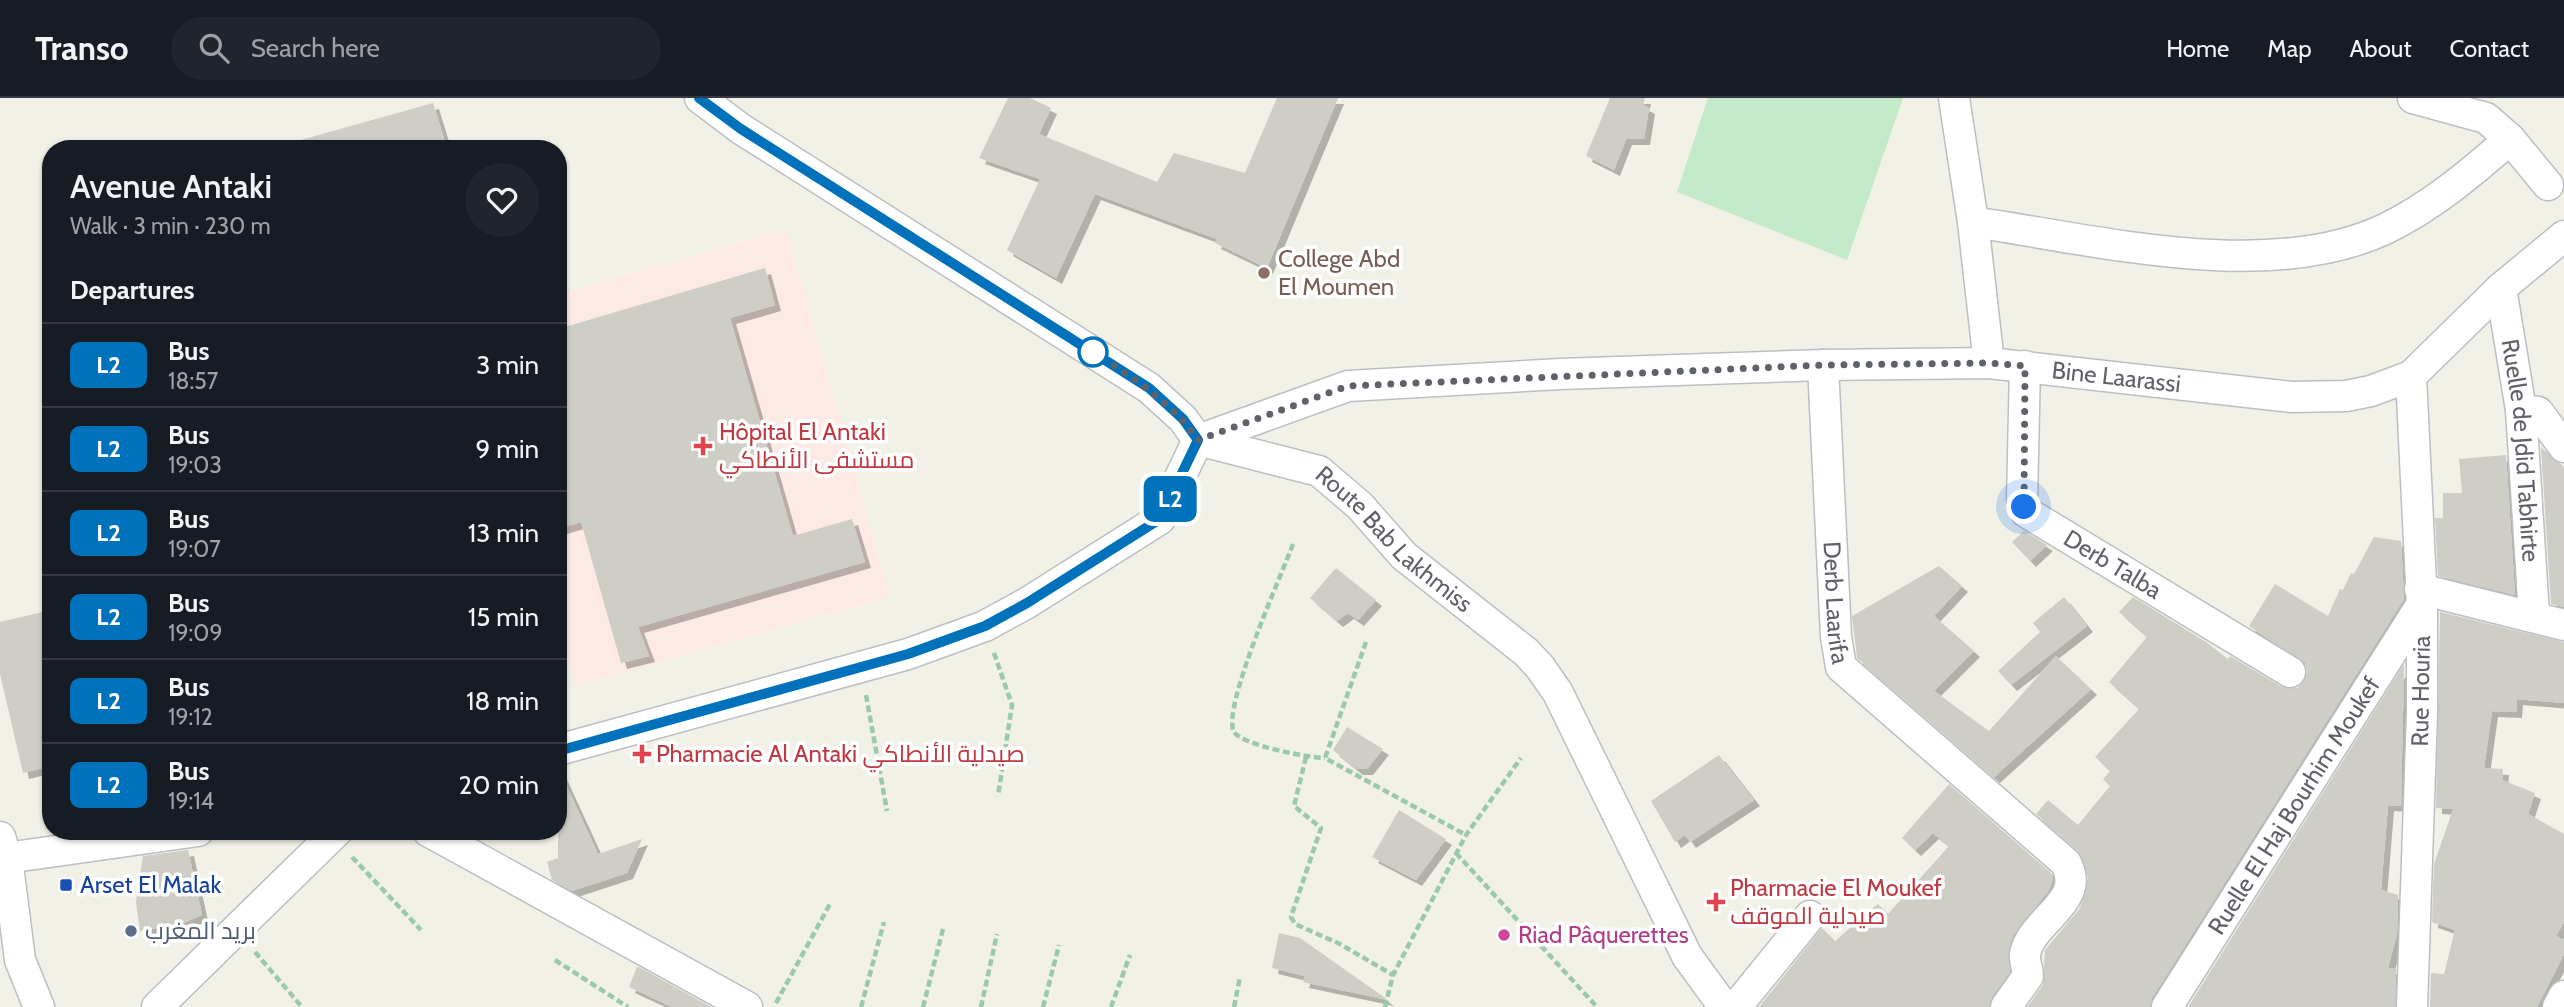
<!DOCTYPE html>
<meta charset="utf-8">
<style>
:root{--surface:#171b24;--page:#20242c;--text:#f1f3f6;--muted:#9ea1a6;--line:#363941}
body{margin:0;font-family:Cabin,Cairo,sans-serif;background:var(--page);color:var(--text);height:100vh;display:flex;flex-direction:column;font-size:26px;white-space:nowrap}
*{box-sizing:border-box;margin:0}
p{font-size:23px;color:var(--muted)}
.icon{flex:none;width:38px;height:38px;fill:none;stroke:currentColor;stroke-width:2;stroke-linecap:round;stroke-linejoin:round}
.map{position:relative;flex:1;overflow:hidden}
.details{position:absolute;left:42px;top:42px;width:525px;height:700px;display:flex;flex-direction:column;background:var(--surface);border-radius:28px;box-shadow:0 2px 5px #0004}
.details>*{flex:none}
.badge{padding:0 14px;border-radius:10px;font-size:24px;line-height:46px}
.you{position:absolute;width:35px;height:35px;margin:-18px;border:5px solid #fff;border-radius:50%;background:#1a73e8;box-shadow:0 0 0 10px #1a73e833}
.map>.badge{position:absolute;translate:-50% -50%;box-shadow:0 0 0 4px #fff}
h2{padding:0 28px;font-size:26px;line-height:63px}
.round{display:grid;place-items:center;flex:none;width:74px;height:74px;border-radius:37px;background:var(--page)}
.overview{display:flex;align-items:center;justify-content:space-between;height:119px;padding:0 28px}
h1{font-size:33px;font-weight:600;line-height:52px}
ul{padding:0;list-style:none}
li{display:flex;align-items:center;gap:21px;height:84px;padding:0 28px;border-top:2px solid var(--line)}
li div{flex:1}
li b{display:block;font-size:26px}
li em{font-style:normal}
li .badge{min-width:77px;font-weight:700;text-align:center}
header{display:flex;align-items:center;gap:42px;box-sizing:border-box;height:98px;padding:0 35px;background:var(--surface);border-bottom:2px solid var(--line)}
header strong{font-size:33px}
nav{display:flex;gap:38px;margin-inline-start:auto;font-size:24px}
.search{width:490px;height:63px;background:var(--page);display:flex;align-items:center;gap:18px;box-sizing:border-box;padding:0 24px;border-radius:38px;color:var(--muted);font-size:26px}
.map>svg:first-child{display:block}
.medical{fill:#fdeae5}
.green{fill:#c3eac9}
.building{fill:#cfcec6;filter:url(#shadow)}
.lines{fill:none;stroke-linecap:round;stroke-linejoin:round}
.minor-casing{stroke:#bcbec3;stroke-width:33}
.path{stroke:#9ac9ae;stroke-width:4.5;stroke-dasharray:7 3.5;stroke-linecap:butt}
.minor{stroke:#fff;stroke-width:30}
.line-casing{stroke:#fff;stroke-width:16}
.line{stroke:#0072bc;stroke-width:10}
.walk{stroke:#5f6268;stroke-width:7;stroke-dasharray:0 12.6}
.education-dot{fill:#8d6e63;stroke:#fff;stroke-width:2.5}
.stop-dot{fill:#fff;stroke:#0072bc;stroke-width:3.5}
.health-dot{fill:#e0444e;stroke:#fff;stroke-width:2.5}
.transit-dot{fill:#1a4fb4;stroke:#fff;stroke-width:2.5}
.service-dot{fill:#5c6f8a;stroke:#fff;stroke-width:2.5}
.hotel-dot{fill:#d1479c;stroke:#fff;stroke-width:2.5}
.labels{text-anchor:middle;stroke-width:7;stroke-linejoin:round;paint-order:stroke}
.education-label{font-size:24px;fill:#785e54;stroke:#fff;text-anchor:start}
.street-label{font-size:24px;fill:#5f6268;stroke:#fff}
.health-label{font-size:24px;fill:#be3a42;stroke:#fff;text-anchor:start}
.transit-label{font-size:24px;fill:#164399;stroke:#fff;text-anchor:start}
.service-label{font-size:24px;fill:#4e5e75;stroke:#fff;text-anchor:start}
.hotel-label{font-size:24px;fill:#b23c85;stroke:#fff;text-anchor:start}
</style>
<header>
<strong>Transo</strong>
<div class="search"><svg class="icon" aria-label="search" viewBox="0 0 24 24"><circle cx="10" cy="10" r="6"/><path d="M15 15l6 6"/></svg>Search here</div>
<nav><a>Home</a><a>Map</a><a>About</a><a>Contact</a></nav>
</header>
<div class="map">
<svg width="2564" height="909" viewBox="0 0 2564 909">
<defs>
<filter id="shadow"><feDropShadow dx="6" dy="6" stdDeviation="0" flood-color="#0004"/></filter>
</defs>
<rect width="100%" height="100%" fill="#f1f1e8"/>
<polygon class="medical" points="786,131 890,499 576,588 558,527 558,196"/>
<polygon class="green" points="1708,0 1903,0 1847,162 1677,94"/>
<g class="building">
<polygon points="1008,0 1030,0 1051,10 1039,36 1157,84 1174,55 1245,75 1277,0 1338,0 1267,170 1215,145 1217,141 1095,96 1056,180 1007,152 1040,81 979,60"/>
<polygon points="1610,0 1645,0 1643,7 1649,10 1644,41 1626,41 1614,72 1586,58"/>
<polygon points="433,5 445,44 421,51 298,51 297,43"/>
<polygon points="765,170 775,207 730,220 793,438 852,421 865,464 638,529 649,558 621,565 581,424 558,431 558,231"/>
<polygon points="2541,349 2564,369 2564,509 2551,506"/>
<polygon points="2506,357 2515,497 2438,478 2435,420 2443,420 2443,395 2462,395 2459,361"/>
<polygon points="2024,433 2047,447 2030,463 2012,444"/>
<polygon points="2374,439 2401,443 2404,501 2152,900 2150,909 2027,909 2043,887 2045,852 2080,810 2088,780 2078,752 2036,716 2048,702 2078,727 2110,688 2103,681 2110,673 2095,659 2139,611 2109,584 2147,539 2119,514 2133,499 2206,544 2228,561 2230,558 2282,589 2298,590 2307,575 2305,565 2249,528 2275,486 2328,518 2340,491 2343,492 2351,475 2354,476"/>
<polygon points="1939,468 1962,488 1934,518 1974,553 1934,593 1989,633 2056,558 2091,591 1994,679 1857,560 1852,518"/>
<polygon points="1336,470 1376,502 1358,522 1348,515 1337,523 1310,500"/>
<polygon points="2064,499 2087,528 2011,587 1998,573 2040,534 2033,525"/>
<polygon points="51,512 51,668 23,675 0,576 0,524"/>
<polygon points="2440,514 2564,544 2564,605 2517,601 2516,614 2492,613 2484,670 2503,671 2502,682 2535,695 2528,716 2564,736 2564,824 2556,838 2564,842 2564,856 2537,909 2430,909 2431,875 2444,876 2455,832 2432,824 2434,766 2453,711 2436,710"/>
<polygon points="2404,566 2401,708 2388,707 2381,792 2398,797 2397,836 2388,870 2396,871 2395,909 2188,909"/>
<polygon points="1347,629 1383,651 1367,671 1357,671 1333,652"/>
<polygon points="1719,657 1754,702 1690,744 1685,737 1675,744 1651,703"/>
<polygon points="558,669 598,756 642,741 627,775 572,793 552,782 547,764 558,760"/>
<polygon points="1949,686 2051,775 2053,781 2049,792 2013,837 2008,855 2010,874 1992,899 1989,909 1759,909 1822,830 1835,843 1878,806 1888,816 1949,748 1933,735 1915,752 1902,740"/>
<polygon points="1399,712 1446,741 1416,782 1372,759"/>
<polygon points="188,752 202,817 183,825 140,833 136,804 143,758"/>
<polygon points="1279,835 1300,840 1388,902 1303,884 1305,878 1272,870"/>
<polygon points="637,869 639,869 711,909 672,909 629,889"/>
</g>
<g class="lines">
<defs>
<g id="minor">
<path id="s1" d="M700,0L741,31L1149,290L1183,321L1198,342L1319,373L1360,408L1404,458L1526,554L1540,569L1558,595L1687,858L1724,909"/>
<polyline points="1954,0 1973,124 1989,265"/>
<polyline points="2413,0 2486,20 2510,41 2548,87"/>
<path d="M1973,124C2096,142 2269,186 2385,131C2431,109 2471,75 2510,41"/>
<path id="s2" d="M2501,190L2521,312L2534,517"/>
<path id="s3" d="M1823,267L1836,539L1841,569L2066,765C2087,804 2032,821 2025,856C2024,863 2028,871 2028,878L2006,909"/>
<path id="s4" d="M2025,268L2022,403L2026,414L2290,574"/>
<polyline points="2411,278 2422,506 2422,615 2412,909"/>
<polyline points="2521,312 2538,314 2564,349"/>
<path id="s5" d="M1198,342L1348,288L1560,276L1823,267L1989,265L2292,299L2346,298L2371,293L2411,278L2501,190L2564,138"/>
<polyline points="2420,491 2564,527"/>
<polyline points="558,652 908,556 985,528 1027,505 1160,421 1198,342"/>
<polyline points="428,733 747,909"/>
<polyline points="0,739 7,760 20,862 39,909"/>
<polyline points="0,761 198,733"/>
<polyline points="157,909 337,733"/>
<polyline points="1736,909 1810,818"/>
<path id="s6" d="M2167,909L2422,506"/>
<polyline points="2558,909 2564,898"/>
</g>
</defs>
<use href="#minor" class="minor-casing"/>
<g class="path">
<path d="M1293,446C1282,476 1221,611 1234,634C1242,647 1309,660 1325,660"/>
<polyline points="1366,544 1325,660 1466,737"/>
<polyline points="994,555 1012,607 998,698"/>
<polyline points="866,597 887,713"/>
<polyline points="1306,659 1294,708 1321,730 1291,819 1295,826 1340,846 1393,877"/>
<polyline points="1456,755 1597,909"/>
<polyline points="352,759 421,832"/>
<polyline points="255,854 302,909"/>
<polyline points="555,862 628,909"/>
<polyline points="776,905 831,804"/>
<polyline points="861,909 884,824"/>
<polyline points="923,909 943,831"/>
<polyline points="981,909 997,836"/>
<polyline points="1043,909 1059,847"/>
<polyline points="1111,909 1130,857"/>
<polyline points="1234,909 1240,879"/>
<polyline points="1385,909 1393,877 1466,737 1521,660"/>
</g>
<use href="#minor" class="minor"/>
</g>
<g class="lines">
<defs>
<polyline id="line" points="558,653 908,556 985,528 1027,505 1160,421 1198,342 1183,321 1149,290 741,31 699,0"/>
</defs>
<use href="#line" class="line-casing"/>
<use href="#line" class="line"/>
<path class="walk" d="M1093,254C1133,280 1170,302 1198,342L1348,288L1823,267L1989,265L2025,268L2024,409"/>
</g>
<circle class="education-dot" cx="1264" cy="175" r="7"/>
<circle class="stop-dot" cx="1093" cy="254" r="14"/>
<g class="health-dot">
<path d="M699.5 337.5h7v7h7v7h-7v7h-7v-7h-7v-7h7z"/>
<path d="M638.5 645.5h7v7h7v7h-7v7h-7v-7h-7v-7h7z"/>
<path d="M1712.5 793.5h7v7h7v7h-7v7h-7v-7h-7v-7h7z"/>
</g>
<rect class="transit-dot" x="59" y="780" width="14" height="14" rx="3.5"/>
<circle class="service-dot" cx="131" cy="833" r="7"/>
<circle class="hotel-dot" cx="1504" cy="837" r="7"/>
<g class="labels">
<g class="education-label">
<text x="1278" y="169">College Abd<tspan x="1278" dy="28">El Moumen</tspan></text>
</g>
<g class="street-label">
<text dy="8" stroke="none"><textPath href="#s5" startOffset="929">Bine Laarassi</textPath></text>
<text dy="8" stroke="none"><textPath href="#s2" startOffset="164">Ruelle de Jdid Tabhirte</textPath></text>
<text dy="8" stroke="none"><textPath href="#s1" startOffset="833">Route Bab Lakhmiss</textPath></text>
<text dy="8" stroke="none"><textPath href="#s4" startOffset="248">Derb Talba</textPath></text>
<text dy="8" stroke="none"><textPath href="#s3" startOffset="238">Derb Laarifa</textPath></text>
<text transform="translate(2421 593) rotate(-89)" y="8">Rue Houria</text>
<text dy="8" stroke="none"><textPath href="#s6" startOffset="238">Ruelle El Haj Bourhim Moukef</textPath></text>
</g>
<g class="health-label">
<text x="719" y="342">Hôpital El Antaki<tspan x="719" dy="28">مستشفى الأنطاكي</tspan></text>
<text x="656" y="664">Pharmacie Al Antaki صيدلية الأنطاكي</text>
<text x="1730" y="798">Pharmacie El Moukef<tspan x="1730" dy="28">صيدلية الموقف</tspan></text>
</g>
<g class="transit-label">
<text x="80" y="795">Arset El Malak</text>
</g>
<g class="service-label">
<text x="145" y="841">بريد المغرب</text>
</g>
<g class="hotel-label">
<text x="1518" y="845">Riad Pâquerettes</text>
</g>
</g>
</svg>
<div class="you" style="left:2024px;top:409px"></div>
<b class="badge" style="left:1170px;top:401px;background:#0072bc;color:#fff">L2</b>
<section class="details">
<div class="overview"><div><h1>Avenue Antaki</h1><p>Walk · 3 min · 230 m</p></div><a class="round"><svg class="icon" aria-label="heart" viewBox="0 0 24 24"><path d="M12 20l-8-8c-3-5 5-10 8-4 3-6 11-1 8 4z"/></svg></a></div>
<h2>Departures</h2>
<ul>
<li><span class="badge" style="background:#0072bc;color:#fff">L2</span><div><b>Bus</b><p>18:57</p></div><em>3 min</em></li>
<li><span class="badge" style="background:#0072bc;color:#fff">L2</span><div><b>Bus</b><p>19:03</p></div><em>9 min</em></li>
<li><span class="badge" style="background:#0072bc;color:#fff">L2</span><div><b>Bus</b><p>19:07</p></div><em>13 min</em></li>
<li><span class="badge" style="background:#0072bc;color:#fff">L2</span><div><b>Bus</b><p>19:09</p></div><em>15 min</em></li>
<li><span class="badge" style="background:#0072bc;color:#fff">L2</span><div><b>Bus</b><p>19:12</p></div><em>18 min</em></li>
<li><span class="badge" style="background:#0072bc;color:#fff">L2</span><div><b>Bus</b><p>19:14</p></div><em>20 min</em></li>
</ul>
</section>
</div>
